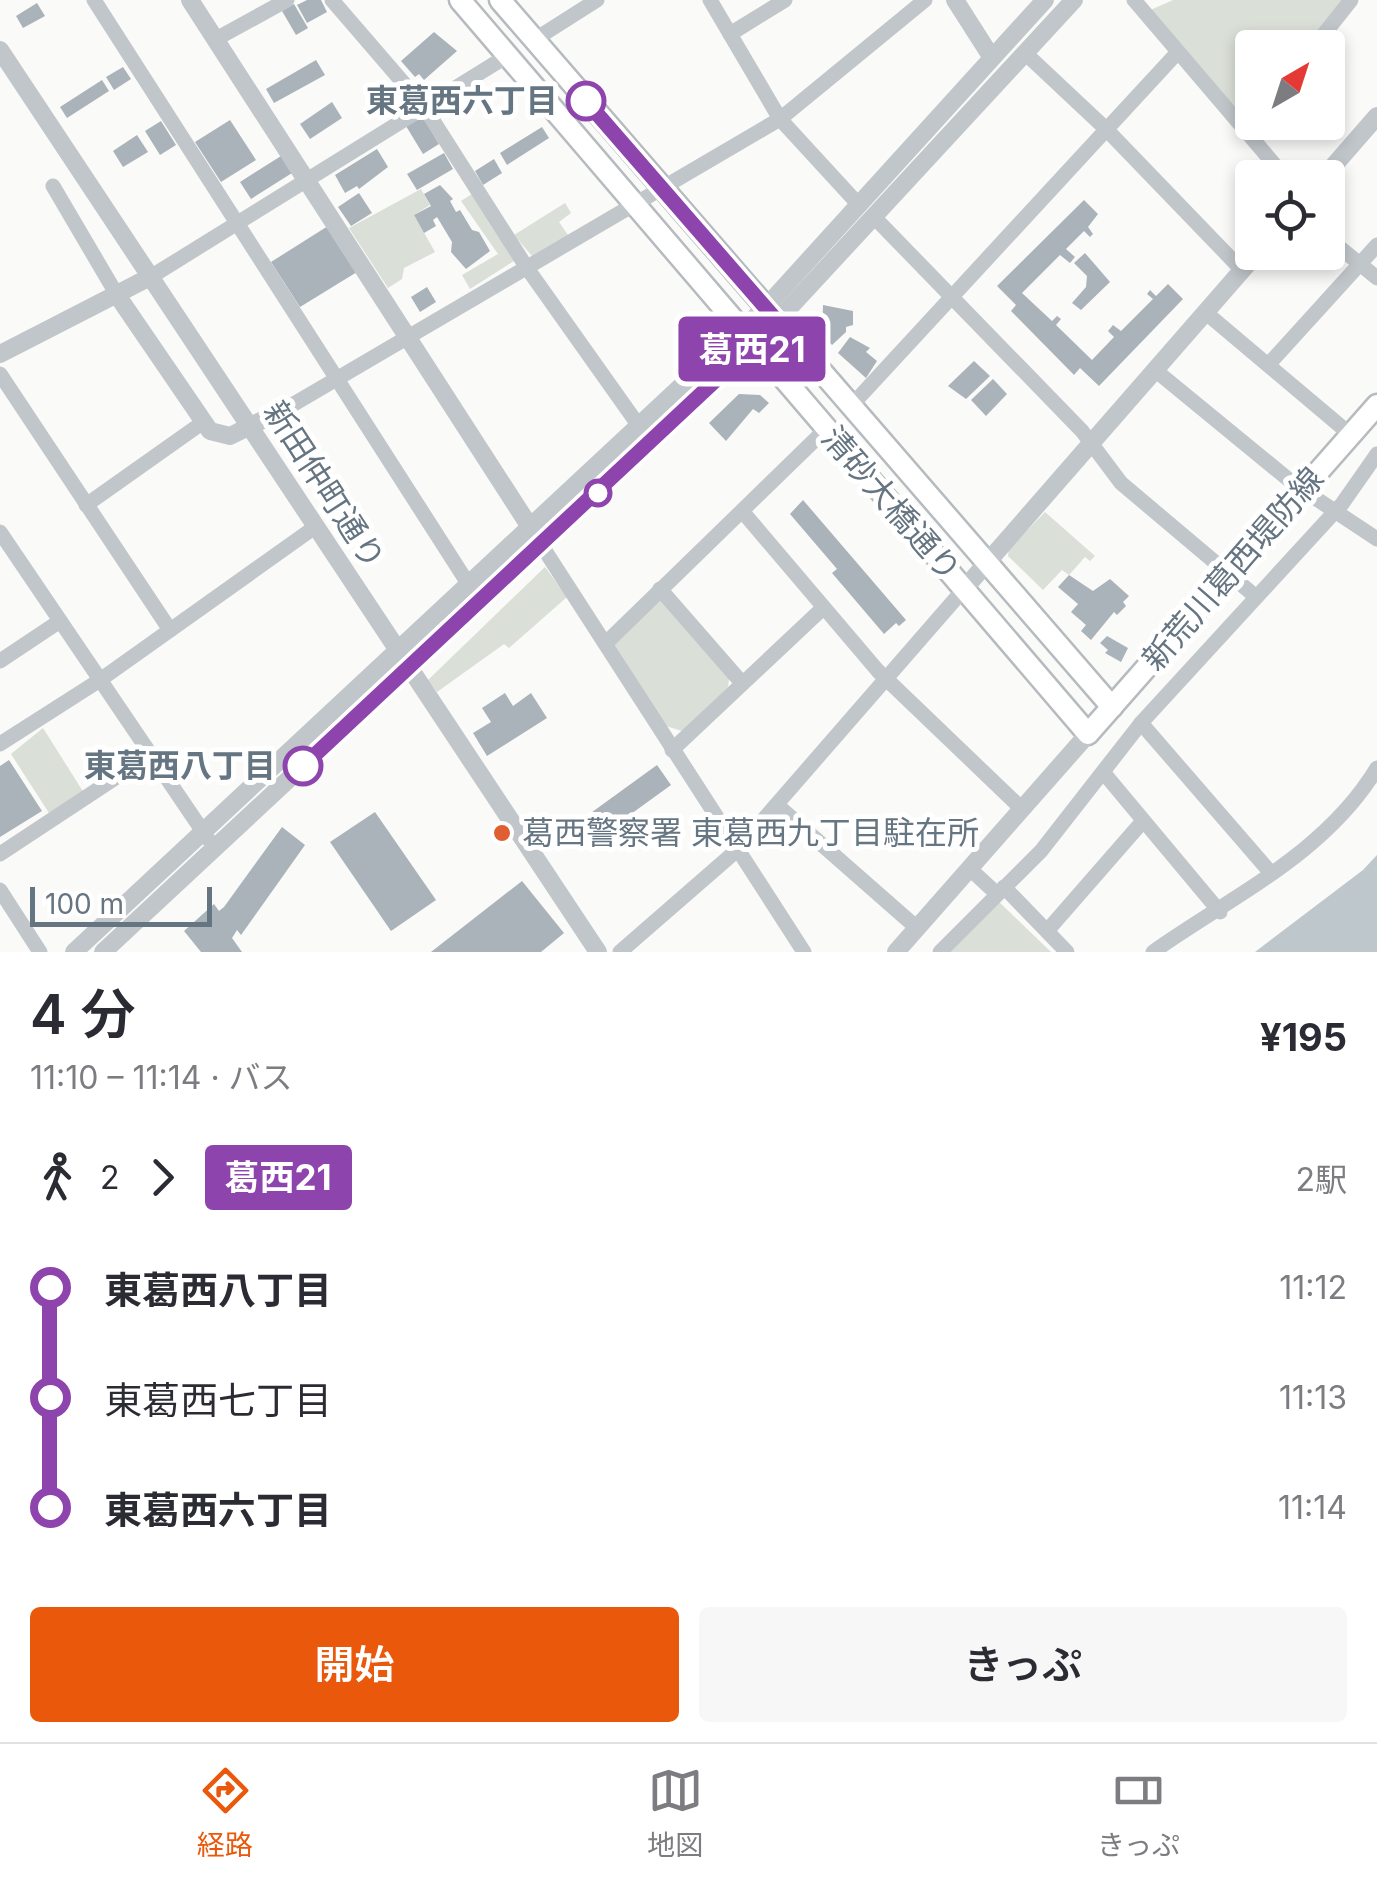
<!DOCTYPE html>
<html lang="ja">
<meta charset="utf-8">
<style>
:root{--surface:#fff;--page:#f7f7f7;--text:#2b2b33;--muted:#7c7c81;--line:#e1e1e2;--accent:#ea580c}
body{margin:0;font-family:Inter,"Noto Sans JP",sans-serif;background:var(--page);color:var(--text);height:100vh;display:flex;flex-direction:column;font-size:38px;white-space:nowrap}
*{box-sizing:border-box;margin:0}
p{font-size:32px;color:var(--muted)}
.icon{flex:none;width:55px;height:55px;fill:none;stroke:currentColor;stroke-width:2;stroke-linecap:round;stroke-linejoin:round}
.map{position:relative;height:952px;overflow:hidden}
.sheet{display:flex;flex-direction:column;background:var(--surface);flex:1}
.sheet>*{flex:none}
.badge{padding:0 20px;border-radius:8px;font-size:35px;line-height:65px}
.needle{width:65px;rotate:39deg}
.controls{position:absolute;left:1235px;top:30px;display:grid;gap:20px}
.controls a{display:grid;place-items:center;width:110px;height:110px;border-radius:10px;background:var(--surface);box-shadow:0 5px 15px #0003;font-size:50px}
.scale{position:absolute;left:30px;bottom:25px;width:182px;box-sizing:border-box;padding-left:10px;border:5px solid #667582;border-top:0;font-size:28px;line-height:35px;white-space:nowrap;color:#667582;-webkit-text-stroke:8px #fff;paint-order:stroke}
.map>.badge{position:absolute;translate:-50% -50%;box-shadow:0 0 0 5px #fff}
.legs{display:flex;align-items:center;gap:15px;height:110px;padding:0 30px;font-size:32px}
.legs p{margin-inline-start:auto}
.summary{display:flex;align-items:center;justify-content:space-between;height:170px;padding:0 30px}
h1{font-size:55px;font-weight:600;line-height:75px}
.cta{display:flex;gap:20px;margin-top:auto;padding:20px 30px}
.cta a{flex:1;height:115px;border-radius:10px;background:var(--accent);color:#fff;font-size:40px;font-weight:600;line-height:115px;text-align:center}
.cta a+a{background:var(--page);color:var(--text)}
ul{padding:0 30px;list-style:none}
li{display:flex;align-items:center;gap:35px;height:110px;font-size:38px}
li i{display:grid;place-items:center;width:15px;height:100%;margin:0 12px;background:currentColor}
li i::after{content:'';width:25px;height:25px;margin:-12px;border:8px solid;border-radius:50%;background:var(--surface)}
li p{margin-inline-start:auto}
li:first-child i{background:linear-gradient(#0000 50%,currentColor 0)}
li:last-child i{background:linear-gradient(currentColor 50%,#0000 0)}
.tab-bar{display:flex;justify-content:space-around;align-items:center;height:140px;border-top:2px solid var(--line);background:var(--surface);font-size:28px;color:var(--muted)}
.tab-bar a{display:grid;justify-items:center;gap:5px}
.tab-bar .selected{color:var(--accent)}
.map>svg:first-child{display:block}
.green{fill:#dadfd7}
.water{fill:#bdc7cc}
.building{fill:#aab3b9}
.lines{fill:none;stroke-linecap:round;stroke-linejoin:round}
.secondary-casing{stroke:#b6bbc0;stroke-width:25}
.minor{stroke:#c1c6ca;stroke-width:15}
.tertiary{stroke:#c1c6ca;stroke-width:18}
.secondary{stroke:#fff;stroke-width:20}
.line-1-casing{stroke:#fff;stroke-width:22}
.line-1{stroke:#8e44ad;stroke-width:15}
.stop-1-dot{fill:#fff;stroke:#8e44ad;stroke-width:5}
.poi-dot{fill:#e05f32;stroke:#fff;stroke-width:4}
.labels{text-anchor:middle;stroke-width:10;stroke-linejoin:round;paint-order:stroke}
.stop-label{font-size:32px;font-weight:bold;fill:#667582;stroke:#fff;text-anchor:end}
.street-label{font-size:32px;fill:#667582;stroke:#fff}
.poi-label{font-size:32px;fill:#667582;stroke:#fff;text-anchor:start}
</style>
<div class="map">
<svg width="1377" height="952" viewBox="0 0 1377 952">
<rect width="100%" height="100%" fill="#fafaf8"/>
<g class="green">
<polygon points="1173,0 1346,0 1308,47 1252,48 1252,116 1247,123 1148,11"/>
<polygon points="421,189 430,205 414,215 435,252 404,268 402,279 388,288 349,228"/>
<polygon points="472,194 514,261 470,289 462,275 498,254 461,201"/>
<polygon points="565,203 571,213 559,222 568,235 532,256 514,235"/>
<polygon points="1045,512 1095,556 1090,561 1085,557 1069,575 1062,570 1043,590 1008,556 1009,549"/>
<polygon points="545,567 567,597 509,648 504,644 437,692 428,680"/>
<polygon points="660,597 730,672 728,687 682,731 666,726 613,642"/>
<polygon points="43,728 84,793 49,813 11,754"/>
<polygon points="995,898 1051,952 943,952"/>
</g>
<polygon class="water" points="1377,855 1377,952 1255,952 1363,870"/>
<g class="building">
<polygon points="307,0 321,0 327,12 307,23 297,5"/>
<polygon points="37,3 45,16 23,28 16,16"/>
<polygon points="294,4 308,28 296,35 282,11"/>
<polygon points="434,32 457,51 424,80 419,74 415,77 401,61"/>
<polygon points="316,60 325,75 274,103 266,89"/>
<polygon points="123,67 131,79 114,90 106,77"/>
<polygon points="102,80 109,91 67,118 60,107"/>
<polygon points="332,102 342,118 310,139 300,124"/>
<polygon points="418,118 424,119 439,144 423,154 406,126"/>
<polygon points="230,120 256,160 221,182 195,142"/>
<polygon points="161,121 176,145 160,155 145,131"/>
<polygon points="542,127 549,138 507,165 500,153"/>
<polygon points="137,135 148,152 123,167 113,151"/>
<polygon points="377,149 388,167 359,189 357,186 345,193 335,175"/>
<polygon points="444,153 453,169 417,190 407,174"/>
<polygon points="281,156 292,173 251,199 240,182"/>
<polygon points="494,159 502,173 483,185 475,171"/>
<polygon points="440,185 453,199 450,201 456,212 460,210 472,230 479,232 490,251 466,269 451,252 452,242 437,217 433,220 436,226 424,233 414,215 431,206 424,194"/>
<polygon points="359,193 372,213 351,226 338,207"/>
<polygon points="1084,200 1098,214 1088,227 1093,234 1090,237 1084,231 1066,249 1075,257 1070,263 1060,255 1022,293 1052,321 1057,316 1061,319 1056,325 1092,360 1114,337 1108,331 1113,325 1121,331 1153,299 1147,294 1150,290 1156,296 1168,284 1183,299 1099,386 1080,368 1074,375 1011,311 1016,305 997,286"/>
<polygon points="328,226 357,272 300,307 271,262"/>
<polygon points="1085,253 1110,282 1081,310 1072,303 1086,287 1087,276 1074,263"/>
<polygon points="427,287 436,302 420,312 411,297"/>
<polygon points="823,305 853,311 853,325 846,327 846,332 832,345 822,334"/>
<polygon points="850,337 870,348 866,352 877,361 866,378 838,353"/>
<polygon points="974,361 990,376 966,399 948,386"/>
<polygon points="993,379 1007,394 986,416 971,400"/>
<polygon points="739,394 760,395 769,403 759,413 753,409 726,441 709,423"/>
<polygon points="803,500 906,620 899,626 896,623 884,634 832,573 837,569 790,514"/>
<polygon points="1069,575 1093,591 1110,579 1129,596 1123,602 1126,606 1117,615 1114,612 1091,640 1081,631 1086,625 1071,612 1078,604 1058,587"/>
<polygon points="1107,636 1128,648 1121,662 1105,653 1108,650 1100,643"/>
<polygon points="505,693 513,706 531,693 547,718 487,756 473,733 491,722 482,708"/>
<polygon points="9,760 42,811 0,837 0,766"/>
<polygon points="657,765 671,785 602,835 588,815"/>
<polygon points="375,812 436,900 391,931 330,842"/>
<polygon points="282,827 305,845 241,935 237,930 232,938 242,952 201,952 184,931 214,904 219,911 224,907"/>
<polygon points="522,881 564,933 541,952 431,952"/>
</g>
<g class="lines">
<defs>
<g id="secondary">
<polyline points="460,0 1088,734 1377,405"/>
<polyline points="500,0 1112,707"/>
</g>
</defs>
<use href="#secondary" class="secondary-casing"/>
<g class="minor">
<polyline points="94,0 469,585"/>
<polyline points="332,0 425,108 527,268 639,426"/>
<polyline points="710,0 780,119 859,205"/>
<polyline points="1134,0 1286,178"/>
<polyline points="730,34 785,0"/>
<polyline points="216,39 287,0"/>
<polyline points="534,40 597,0"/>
<polyline points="1313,48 1351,0"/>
<polyline points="1025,53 1106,129 1242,270"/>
<polyline points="53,186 117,295"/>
<polyline points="875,218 1082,431 1121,483 1255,596"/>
<polyline points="1328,238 1377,278"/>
<polyline points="152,276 507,56"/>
<polyline points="1205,312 1351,435"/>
<polyline points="1268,365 1377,245"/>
<polyline points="1155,370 1294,484 1377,539"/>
<polyline points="0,374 170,630"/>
<polyline points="851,406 1177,53"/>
<polyline points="287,408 780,119 925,0"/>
<polyline points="86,505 202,423"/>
<polyline points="742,511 878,671 1022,809"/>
<polyline points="0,532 208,839"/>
<polyline points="542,546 804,952"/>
<polyline points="660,589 742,683"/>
<polyline points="606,643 826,429"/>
<polyline points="0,661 60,621"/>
<polyline points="1141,723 1271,873"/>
<polyline points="0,744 100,680 315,527"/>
<polyline points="672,750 823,608"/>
<polyline points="1103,772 1220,912"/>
<polyline points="778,806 917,928"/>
<polyline points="0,854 150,755"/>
<polyline points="970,869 996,893"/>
<polyline points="1004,887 1067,952"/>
<polyline points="0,890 40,952"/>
<polyline points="1047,931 1143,821"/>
<polyline points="620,952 736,851 964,589"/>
<polyline points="940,952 1041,851 1141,723 1342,504 1377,454"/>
<path d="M1153,952C1232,896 1325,854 1377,768"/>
</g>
<g class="tertiary">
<polyline points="190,0 530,527"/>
<polyline points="955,0 992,58"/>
<polyline points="0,50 598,952"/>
<polyline points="1323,178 1377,116"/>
<polyline points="117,295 210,431 230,436 287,408"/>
<polyline points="0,354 152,276"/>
<polyline points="964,589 1258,252"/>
<polyline points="74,952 765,308 1045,0"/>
<polyline points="103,952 753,347 1074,0"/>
<polyline points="896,952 1088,734"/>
</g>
<use href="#secondary" class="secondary"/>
</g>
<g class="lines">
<defs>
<polyline id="line-1" points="303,766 778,322 586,101"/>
</defs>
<use href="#line-1" class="line-1-casing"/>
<use href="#line-1" class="line-1"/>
</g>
<g class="stop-1-dot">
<circle cx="586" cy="101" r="18"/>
<circle cx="598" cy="493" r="12"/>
<circle cx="303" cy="766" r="18"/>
</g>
<circle class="poi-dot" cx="502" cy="833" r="10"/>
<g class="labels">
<g class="stop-label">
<text x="558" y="112">東葛西六丁目</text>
<text x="276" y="777">東葛西八丁目</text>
</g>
<g class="street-label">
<text transform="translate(324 485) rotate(57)" y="11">新田仲町通り</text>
<text transform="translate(891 504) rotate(49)" y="11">清砂大橋通り</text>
<text transform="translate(1233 569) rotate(-49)" y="11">新荒川葛西堤防線</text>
</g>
<g class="poi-label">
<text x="522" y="844">葛西警察署 東葛西九丁目駐在所</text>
</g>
</g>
</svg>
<div class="controls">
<a><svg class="needle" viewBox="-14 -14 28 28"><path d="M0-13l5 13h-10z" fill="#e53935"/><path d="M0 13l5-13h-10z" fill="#7c7c81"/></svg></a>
<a><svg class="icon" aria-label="locate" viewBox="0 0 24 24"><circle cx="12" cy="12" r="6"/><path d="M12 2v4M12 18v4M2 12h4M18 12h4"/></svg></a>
</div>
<div class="scale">100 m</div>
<b class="badge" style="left:752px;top:349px;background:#8e44ad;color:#fff">葛西21</b>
</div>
<section class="sheet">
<div class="summary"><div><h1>4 分</h1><p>11:10 – 11:14 · バス</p></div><b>¥195</b></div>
<div class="legs"><svg class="icon" aria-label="walk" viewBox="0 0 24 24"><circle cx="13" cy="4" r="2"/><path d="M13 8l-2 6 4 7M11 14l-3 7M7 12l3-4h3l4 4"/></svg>2<svg class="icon" aria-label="forward" viewBox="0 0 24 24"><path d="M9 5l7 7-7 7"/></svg><b class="badge" style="background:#8e44ad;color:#fff">葛西21</b><p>2駅</p></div>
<ul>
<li><i style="color:#8e44ad"></i><b>東葛西八丁目</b><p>11:12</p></li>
<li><i style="color:#8e44ad"></i><span>東葛西七丁目</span><p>11:13</p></li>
<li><i style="color:#8e44ad"></i><b>東葛西六丁目</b><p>11:14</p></li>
</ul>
<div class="cta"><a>開始</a><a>きっぷ</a></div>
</section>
<nav class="tab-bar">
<a class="selected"><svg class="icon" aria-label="directions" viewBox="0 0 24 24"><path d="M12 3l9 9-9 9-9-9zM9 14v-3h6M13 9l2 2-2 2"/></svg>経路</a>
<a><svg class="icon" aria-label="map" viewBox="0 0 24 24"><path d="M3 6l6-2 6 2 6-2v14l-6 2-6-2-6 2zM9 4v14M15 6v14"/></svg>地図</a>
<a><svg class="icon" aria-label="tickets" viewBox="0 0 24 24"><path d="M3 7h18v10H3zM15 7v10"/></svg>きっぷ</a>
</nav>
